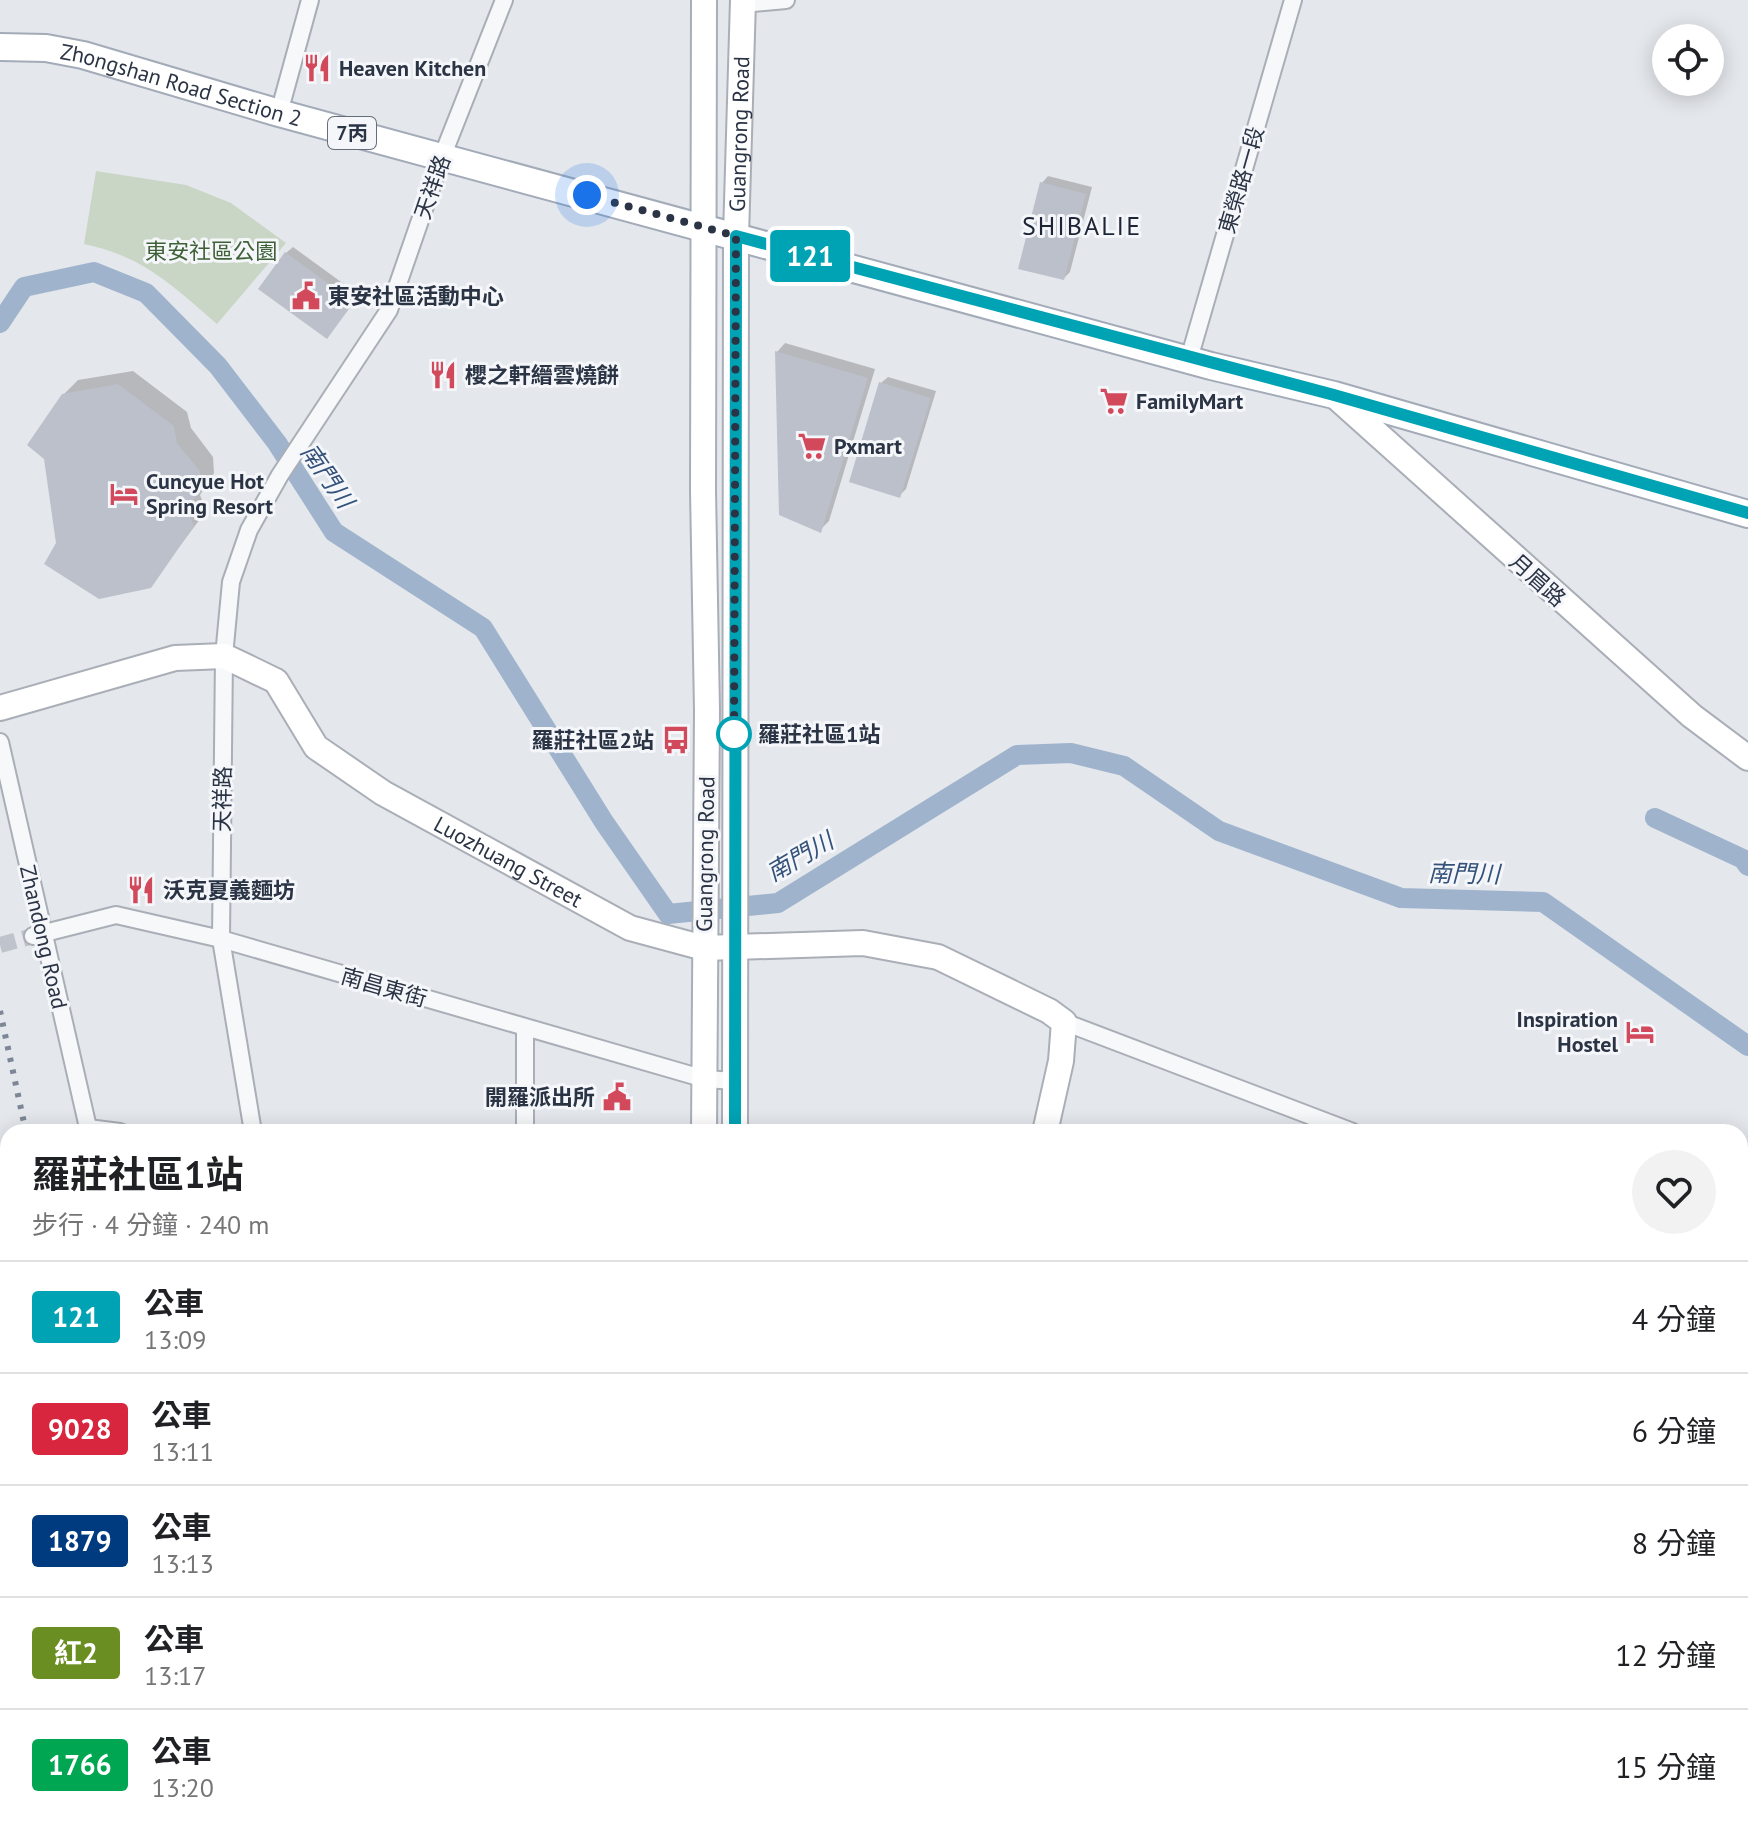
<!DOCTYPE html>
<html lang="zh-TW">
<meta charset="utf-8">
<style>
:root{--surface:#fff;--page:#f2f2f2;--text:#202124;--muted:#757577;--line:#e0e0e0}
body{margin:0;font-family:"PT Sans","Noto Sans TC",sans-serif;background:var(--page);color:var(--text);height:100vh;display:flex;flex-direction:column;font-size:30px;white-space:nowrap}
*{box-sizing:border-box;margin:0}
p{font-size:26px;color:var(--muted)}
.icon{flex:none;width:44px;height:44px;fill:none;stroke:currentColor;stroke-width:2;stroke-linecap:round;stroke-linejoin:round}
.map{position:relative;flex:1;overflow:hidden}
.panel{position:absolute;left:0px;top:1124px;width:1748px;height:714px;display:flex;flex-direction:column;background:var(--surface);border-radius:24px 24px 0 0;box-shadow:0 4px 20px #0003}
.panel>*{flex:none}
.badge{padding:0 16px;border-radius:6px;font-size:28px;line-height:52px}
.buttons{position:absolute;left:1652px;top:24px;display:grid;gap:16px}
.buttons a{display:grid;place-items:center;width:72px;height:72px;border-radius:50%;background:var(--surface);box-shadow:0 4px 20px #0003;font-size:40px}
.you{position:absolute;width:40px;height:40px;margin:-20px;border:6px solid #fff;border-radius:50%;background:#1a73e8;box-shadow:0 0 0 12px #1a73e833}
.map>.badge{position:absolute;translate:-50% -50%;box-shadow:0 0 0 4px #fff}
.round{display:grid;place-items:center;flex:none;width:84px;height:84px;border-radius:42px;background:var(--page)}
.head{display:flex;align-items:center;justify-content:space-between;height:136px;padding:0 32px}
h1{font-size:38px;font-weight:700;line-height:60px}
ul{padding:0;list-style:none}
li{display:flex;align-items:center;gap:24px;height:112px;padding:0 32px;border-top:2px solid var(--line)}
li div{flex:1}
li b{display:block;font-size:30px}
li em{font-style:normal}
li .badge{min-width:88px;font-weight:700;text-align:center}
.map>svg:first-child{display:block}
.green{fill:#c9d6c5}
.shadow{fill:#0003}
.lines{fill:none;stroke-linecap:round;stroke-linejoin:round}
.stream{stroke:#9fb4cc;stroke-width:6}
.canal{stroke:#9fb4cc;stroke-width:20}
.building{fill:#bbc0ca}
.street-tunnel{stroke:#bfc3cb;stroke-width:16;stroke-dasharray:16 8;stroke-linecap:butt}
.street-casing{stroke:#a9aeb7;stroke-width:20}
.secondary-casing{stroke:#a9aeb7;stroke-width:28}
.primary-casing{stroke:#a3abb8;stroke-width:30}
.street{stroke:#f7f8fa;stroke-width:16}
.secondary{stroke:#fff;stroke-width:24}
.primary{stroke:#fff;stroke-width:26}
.rail{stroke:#7d8696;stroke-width:6;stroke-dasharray:4 8;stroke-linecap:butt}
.line-casing{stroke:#fff;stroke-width:18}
.line{stroke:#00a3b4;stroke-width:12}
.walk{stroke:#2b3445;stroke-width:8;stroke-dasharray:0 14.4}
.stop-dot{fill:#fff;stroke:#00a3b4;stroke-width:4}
.labels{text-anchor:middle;stroke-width:6;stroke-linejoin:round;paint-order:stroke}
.shield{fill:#f4f6f9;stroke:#676e7b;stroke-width:2}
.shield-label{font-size:20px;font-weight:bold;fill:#2b3445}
.poi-label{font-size:22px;font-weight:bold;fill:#2b3445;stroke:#f4f6f9;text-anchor:start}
.street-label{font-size:22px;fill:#2b3445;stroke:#f4f6f9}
.park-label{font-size:22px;fill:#3f6138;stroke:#f4f6f9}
.stop-label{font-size:22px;font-weight:bold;fill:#2b3445;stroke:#f4f6f9;text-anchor:start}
.water-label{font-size:24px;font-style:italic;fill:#34527a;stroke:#f4f6f9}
.quarter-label{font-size:26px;letter-spacing:2px;fill:#1d2536;stroke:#f4f6f9}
</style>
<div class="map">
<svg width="1748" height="1837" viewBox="0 0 1748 1837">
<rect width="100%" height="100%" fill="#e4e7ec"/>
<path class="green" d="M96,171L186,185L231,203L286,243L217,324C173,286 143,256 84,244Z"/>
<g class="shadow">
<polygon points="1048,176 1092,187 1070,272 1064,278 1042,183"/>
<polygon points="293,247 359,295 327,337 286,253"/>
<polygon points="785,343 875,369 829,521 820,530 777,352"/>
<polygon points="133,371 187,412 191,428 213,457 214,473 200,495 206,511 150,586 59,543 63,395 78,380"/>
<polygon points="888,377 936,391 906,489 900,495 881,383"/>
</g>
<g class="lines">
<polyline class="stream" points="1612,1837 1615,1830"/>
<g class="canal">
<polyline points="0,323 24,287 94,272 146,293 218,366 277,443 334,532 483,628 604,822 668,914 778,903 1017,755 1071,753 1124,766 1219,831 1401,898 1543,902 1748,1046"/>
<polyline points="1655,818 1743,859 1748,866"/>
</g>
</g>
<g class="building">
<polygon points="1040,182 1086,194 1064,280 1018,269"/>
<polygon points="285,252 354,302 327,339 258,289"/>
<polygon points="775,351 868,378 821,533 779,515"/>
<polygon points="879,382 931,398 900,498 849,482"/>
<polygon points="118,384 174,426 177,443 200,471 201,489 187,510 194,526 151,588 99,599 44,564 56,543 44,459 27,445 62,394"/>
</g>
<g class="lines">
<polyline class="street-tunnel" points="0,945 33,936"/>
<defs>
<g id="street">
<polyline points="743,4 786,0"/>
<polyline points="279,113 310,0"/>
<polyline points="1189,359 1293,0"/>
<polyline points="0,742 89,1132"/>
<polyline points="33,936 116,915 221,939 705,1079 735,1081"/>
<polyline points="1064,1022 1353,1132"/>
<polyline points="525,1029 525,1132"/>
<polyline points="88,1128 120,1132"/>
<polyline points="253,1132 221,939 224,656 231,582 249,530 280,475 389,310 442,157 504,0"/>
<polyline points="1740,1378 1748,1369"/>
<polyline points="1740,1523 1748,1532"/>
<polyline points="0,1783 5,1812 0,1829"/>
<polyline points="241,1830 243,1837"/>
<polyline points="379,1830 380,1837"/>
<polyline points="530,1830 530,1837"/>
<polyline points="893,1830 912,1837"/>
</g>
<g id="secondary">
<polyline points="704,0 703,491 707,710 704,1132"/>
<polyline points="1334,395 1692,716 1748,758"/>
<path id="s1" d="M0,708L175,658L224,656L276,681L316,747L383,793L630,928L704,948L863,943L938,957L1049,1011L1064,1022L1061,1061L1045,1132"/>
<path id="s2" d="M735,1132L736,236L743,0"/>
<polyline points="711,1830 711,1837"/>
<polyline points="732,1830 732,1837"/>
<polyline points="878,1837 879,1830"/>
</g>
<g id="primary">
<path id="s3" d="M0,47L46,48L83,55L279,113L1211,366L1334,395L1748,514"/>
</g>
</defs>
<use href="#street" class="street-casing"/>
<use href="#secondary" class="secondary-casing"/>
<use href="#primary" class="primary-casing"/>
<use href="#street" class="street"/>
<use href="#secondary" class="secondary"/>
<use href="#primary" class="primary"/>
<g class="rail">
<polyline points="0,1011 26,1132"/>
<polyline points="164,1830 165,1837"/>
</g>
</g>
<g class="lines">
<defs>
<polyline id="line" points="735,1132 736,236 1334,395 1748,513"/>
</defs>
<use href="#line" class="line-casing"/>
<use href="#line" class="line"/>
<polyline class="walk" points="587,195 736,236 734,741 734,734"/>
</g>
<defs>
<symbol id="restaurant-bare" viewBox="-9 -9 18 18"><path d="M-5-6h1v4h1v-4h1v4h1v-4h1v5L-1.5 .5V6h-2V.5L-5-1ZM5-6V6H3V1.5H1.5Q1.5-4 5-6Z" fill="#d1495b" stroke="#f4f6f9" stroke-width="2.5" paint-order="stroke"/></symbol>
<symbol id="civic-bare" viewBox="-9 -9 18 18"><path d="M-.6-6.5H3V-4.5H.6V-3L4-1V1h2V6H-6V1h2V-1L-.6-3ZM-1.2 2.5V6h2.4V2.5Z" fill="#d1495b" stroke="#f4f6f9" stroke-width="2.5" paint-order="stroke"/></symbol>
<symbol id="supermarket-bare" viewBox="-9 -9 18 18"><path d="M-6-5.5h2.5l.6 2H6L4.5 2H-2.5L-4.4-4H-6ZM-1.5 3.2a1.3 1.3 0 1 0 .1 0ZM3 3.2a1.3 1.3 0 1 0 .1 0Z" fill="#d1495b" stroke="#f4f6f9" stroke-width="2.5" paint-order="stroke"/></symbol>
<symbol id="hotel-bare" viewBox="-9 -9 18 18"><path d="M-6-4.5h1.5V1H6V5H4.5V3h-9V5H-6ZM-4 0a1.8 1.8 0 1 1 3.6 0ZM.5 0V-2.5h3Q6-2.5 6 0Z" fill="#d1495b" stroke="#f4f6f9" stroke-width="2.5" paint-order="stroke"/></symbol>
<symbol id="bus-bare" viewBox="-9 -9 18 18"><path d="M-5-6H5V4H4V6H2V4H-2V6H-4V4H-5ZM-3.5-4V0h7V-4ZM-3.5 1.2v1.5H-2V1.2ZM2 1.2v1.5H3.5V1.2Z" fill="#d1495b" stroke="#f4f6f9" stroke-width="2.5" paint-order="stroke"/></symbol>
</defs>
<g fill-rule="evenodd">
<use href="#restaurant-bare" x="297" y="48" width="40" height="40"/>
<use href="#civic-bare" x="286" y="276" width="40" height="40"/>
<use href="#restaurant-bare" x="423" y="355" width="40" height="40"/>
<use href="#supermarket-bare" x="1094" y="381" width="40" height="40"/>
<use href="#supermarket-bare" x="792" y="426" width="40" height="40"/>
<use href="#hotel-bare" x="104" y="474" width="40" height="40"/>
<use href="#bus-bare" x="656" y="720" width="40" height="40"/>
<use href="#restaurant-bare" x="121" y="870" width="40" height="40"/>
<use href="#hotel-bare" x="1620" y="1012" width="40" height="40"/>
<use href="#civic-bare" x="597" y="1077" width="40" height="40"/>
</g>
<circle class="stop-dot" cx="734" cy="734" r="16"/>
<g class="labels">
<rect class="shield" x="328" y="117" width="48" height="32" rx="6"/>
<g class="shield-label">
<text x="352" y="140">7丙</text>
</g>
<g class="poi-label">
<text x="339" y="76">Heaven Kitchen</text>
<text x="328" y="304">東安社區活動中心</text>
<text x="465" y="383">櫻之軒縉雲燒餅</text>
<text x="1136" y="409">FamilyMart</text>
<text x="834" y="454">Pxmart</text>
<text x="146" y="489">Cuncyue Hot<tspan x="146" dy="25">Spring Resort</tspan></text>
<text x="654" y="748" text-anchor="end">羅莊社區2站</text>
<text x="163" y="898">沃克夏義麵坊</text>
<text x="1618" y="1027" text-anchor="end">Inspiration<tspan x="1618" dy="25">Hostel</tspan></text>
<text x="595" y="1105" text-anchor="end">開羅派出所</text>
</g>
<g class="street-label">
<text dy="8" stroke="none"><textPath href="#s3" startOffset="186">Zhongshan Road Section 2</textPath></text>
<text dy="8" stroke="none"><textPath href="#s2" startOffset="998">Guangrong Road</textPath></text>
<text transform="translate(1241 180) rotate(-74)" y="8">東榮路一段</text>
<text transform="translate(432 187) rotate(-71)" y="8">天祥路</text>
<text transform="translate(1538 580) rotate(42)" y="8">月眉路</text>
<text transform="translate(222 799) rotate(-89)" y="8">天祥路</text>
<text transform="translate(705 854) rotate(-89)" y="8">Guangrong Road</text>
<text dy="8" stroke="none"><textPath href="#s1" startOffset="590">Luozhuang Street</textPath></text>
<text transform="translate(44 937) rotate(77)" y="8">Zhandong Road</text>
<text transform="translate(384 987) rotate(16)" y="8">南昌東街</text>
</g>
<g class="park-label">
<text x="211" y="259">東安社區公園</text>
</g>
<g class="stop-label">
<text x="758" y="742">羅莊社區1站</text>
</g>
<g class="water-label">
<text transform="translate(327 476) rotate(55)" y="8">南門川</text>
<text transform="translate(800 857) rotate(-30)" y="8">南門川</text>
<text transform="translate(1464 874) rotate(1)" y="8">南門川</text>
</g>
<g class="quarter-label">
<text x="1082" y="235">SHIBALIE</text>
</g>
</g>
</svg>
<div class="buttons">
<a><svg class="icon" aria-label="locate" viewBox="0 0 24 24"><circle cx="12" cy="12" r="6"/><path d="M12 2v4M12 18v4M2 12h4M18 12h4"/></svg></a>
</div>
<div class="you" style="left:587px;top:195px"></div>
<b class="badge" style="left:810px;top:256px;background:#00a3b4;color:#fff">121</b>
<section class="panel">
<div class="head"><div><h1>羅莊社區1站</h1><p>步行 · 4 分鐘 · 240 m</p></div><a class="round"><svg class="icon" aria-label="heart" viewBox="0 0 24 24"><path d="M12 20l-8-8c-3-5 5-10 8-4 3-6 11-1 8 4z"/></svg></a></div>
<ul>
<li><span class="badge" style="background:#00a3b4;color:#fff">121</span><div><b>公車</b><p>13:09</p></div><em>4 分鐘</em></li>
<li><span class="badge" style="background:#d7263d;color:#fff">9028</span><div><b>公車</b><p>13:11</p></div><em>6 分鐘</em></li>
<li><span class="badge" style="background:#003b80;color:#fff">1879</span><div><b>公車</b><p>13:13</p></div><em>8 分鐘</em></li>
<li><span class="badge" style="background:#6b8e23;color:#fff">紅2</span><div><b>公車</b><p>13:17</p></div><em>12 分鐘</em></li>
<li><span class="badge" style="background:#00a651;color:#fff">1766</span><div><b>公車</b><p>13:20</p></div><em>15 分鐘</em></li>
</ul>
</section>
</div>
